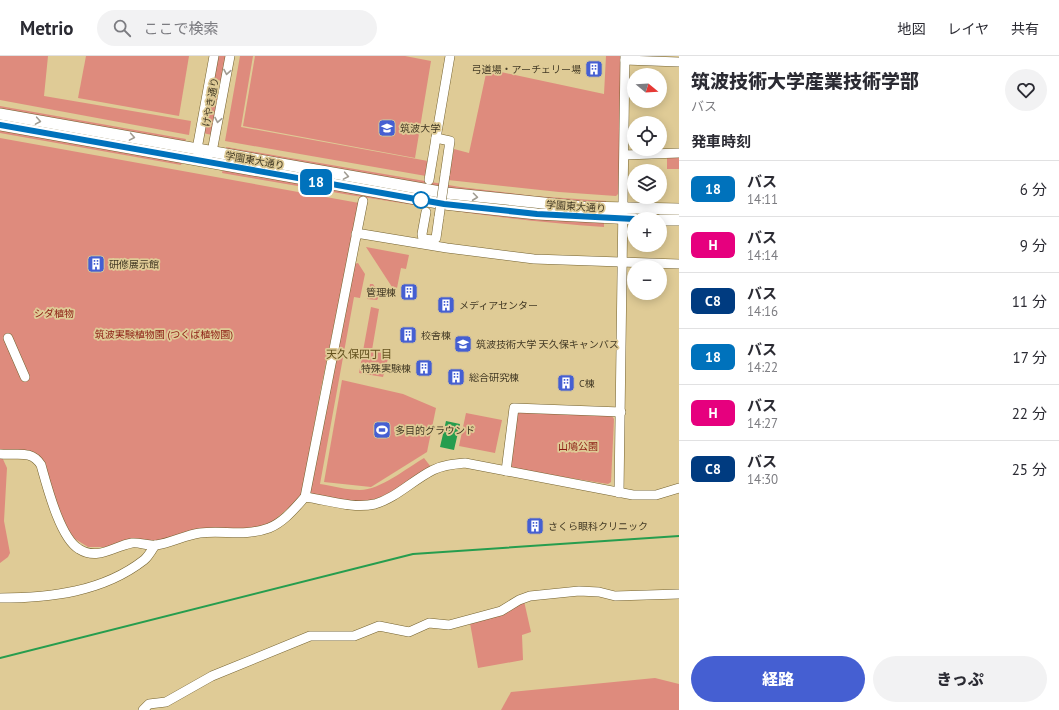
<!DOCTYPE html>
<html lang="ja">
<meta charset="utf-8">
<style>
:root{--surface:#fff;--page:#f2f2f3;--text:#2b2b33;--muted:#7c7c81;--line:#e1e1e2;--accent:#455fd2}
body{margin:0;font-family:"PT Sans","Noto Sans JP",sans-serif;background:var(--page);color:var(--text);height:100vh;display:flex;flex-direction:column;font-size:15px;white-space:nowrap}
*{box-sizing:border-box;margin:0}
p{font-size:13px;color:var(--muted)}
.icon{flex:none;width:22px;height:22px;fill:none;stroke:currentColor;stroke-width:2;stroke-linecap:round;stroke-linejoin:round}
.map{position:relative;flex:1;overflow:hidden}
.panel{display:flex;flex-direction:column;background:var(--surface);width:380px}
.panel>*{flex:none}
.badge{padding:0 8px;border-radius:6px;font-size:14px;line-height:26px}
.needle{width:26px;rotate:108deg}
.buttons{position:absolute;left:627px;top:12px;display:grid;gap:8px}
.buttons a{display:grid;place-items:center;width:40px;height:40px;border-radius:50%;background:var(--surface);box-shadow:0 2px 10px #0003;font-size:20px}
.map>.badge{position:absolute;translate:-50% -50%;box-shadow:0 0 0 2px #fff}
h2{padding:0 12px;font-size:15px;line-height:36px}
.round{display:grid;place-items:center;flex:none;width:42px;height:42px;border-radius:21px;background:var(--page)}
.summary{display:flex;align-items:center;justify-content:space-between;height:68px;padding:0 12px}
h1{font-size:19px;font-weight:800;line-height:30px}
.cta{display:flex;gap:8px;margin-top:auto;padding:8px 12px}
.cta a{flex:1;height:46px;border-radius:24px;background:var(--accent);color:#fff;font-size:16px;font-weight:800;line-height:46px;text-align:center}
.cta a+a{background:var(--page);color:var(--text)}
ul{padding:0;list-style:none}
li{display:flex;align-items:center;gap:12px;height:56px;padding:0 12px;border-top:1px solid var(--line)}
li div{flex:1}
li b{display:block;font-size:15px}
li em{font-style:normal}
li .badge{min-width:44px;font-weight:700;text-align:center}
header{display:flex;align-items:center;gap:24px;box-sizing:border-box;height:56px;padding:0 20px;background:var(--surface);border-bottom:1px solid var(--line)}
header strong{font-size:19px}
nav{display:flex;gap:22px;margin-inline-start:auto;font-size:14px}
.search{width:280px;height:36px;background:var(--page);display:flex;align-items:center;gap:10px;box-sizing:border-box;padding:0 14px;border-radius:22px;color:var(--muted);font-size:15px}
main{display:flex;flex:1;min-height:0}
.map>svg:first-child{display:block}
.green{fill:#de8b7d}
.water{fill:#269d4e}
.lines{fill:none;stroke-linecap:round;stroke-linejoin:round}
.stream{stroke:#269d4e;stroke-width:2}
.minor-casing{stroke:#74622f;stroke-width:10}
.major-casing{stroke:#74622f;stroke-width:12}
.minor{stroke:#fff;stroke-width:9}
.major{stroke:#fff;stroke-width:11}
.minor-bridge-casing{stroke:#74622f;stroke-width:10;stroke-linecap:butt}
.minor-bridge{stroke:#fff;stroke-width:9}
.oneway{stroke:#a09c92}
.line-casing{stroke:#fff;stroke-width:9}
.line{stroke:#0072bc;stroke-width:6}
.stop-dot{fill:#fff;stroke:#0072bc;stroke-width:2}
.labels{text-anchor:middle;stroke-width:3.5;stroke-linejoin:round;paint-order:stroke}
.poi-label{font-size:10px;fill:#423924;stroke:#dfcb96;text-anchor:start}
.street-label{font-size:10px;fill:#423924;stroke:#dfcb96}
.park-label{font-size:10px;fill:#8a1a11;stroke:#dfcb96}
.neighbourhood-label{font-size:11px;fill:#63511d;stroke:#dfcb96}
</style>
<header>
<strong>Metrio</strong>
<div class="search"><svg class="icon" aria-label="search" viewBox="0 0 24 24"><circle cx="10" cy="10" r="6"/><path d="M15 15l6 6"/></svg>ここで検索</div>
<nav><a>地図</a><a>レイヤ</a><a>共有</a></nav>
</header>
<main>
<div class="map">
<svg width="679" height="654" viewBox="0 0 679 654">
<rect width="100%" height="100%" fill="#dfcb96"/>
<g class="green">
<polygon points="0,0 48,0 44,40 191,65 189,79 0,44"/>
<polygon points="86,0 189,0 179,60 78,42"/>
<polygon points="217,0 226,0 222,25 213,23"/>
<polygon points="240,0 253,0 241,71 428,105 426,120 225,85"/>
<polygon points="255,0 405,0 431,5 415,102 243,70"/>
<polygon points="606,0 622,0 621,135 616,140 559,136 448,124 454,93 469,97 487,13 604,38"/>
<polygon points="211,36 219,38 212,79 203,77"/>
<polygon points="0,50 186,83 185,86 0,53"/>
<polygon points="0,73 182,106 181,109 0,77"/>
<polygon points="0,82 359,147 321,332 301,441 271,467 241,475 112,491 88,491 72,481 61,461 43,406 0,395"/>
<polygon points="226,91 460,131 534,140 606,145 606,148 460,134 226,94"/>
<polygon points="679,101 679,113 667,113 667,102"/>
<path d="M223,113L550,164L604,167V171C474,162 350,139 222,117Z"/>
<polygon points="366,191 409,199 406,213 401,212 397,232 392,231"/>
<path d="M358,207L365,218L360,242L354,241L320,428C333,430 347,434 360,434C380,434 407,412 424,402L431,411C409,425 385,445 358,446C343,446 326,441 312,438L309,435L354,208Z"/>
<polygon points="370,228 373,228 380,239 377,244 367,243"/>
<polygon points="371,251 379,253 372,294 389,299 383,321 359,317"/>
<polygon points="342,324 403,338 436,352 427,396 371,431 324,426"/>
<polygon points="520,355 612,360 614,363 611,426 608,428 513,413 510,410 517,359"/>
<polygon points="466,357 502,364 495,397 459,390"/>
<polygon points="0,400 2,401 7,412 4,465 10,497 8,501 0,507"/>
<polygon points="524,545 531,576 522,579 523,604 478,612 470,567"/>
<polygon points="655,622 679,628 679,654 501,654 511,636"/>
</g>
<polygon class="water" points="446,365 460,368 454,394 440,391"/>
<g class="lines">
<polyline class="stream" points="0,602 413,498 679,480"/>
<defs>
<g id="minor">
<polyline points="625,4 679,6"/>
<polyline points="199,99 197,93 214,0"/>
<polyline points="208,99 212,96 230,0"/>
<polyline points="625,99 679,97"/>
<polyline points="445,119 450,85 436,82 450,0"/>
<polyline points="429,124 436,82"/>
<polyline points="426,156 422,178 423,183 434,184 436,182 439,161"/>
<polyline points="356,178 362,178 447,192 534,203 679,208"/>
<polyline points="8,282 25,321"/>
<path d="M0,398C16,400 31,393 41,409C47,430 60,482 79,493C98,505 114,490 132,487C139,486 148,490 156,489C171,487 185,479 200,477C224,474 244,481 269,472C284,466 295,452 305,441C328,444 352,453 375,448C396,442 413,424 433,414C443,409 454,408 465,407L633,439H656L679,432"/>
<polyline points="506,415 514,352 621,356"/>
<polyline points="619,437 625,0"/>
<polyline points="305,441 363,145"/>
<path d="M0,542C50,542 103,536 144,504C148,501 152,494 155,489"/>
<polyline points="143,654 149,648 166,646 212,620 310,580 354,580 379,570 409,576 429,567 449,569 501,555 519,544 530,540 579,535 599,536 615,540 679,538"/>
</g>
<g id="major">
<polyline points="0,58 446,137 582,151 679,153"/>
<polyline points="0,69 444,148 537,158 634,163"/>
<polyline points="660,164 679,164"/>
</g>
</defs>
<use href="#minor" class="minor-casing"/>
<use href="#major" class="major-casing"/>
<use href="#minor" class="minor"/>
<use href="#major" class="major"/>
<defs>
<polyline id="minor-bridge" points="439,161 445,119"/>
</defs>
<use href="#minor-bridge" class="minor-bridge-casing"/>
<use href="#minor-bridge" class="minor-bridge"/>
</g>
<defs><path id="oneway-chevron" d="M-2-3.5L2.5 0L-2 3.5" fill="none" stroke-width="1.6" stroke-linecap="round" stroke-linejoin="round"/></defs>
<g class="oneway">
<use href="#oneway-chevron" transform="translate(227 16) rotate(100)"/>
<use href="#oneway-chevron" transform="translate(218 64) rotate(101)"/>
<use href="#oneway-chevron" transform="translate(38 65) rotate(10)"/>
<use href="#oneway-chevron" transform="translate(132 81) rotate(10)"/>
<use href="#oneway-chevron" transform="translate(346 120) rotate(10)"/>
<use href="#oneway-chevron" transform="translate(475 141) rotate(7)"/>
</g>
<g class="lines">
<defs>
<polyline id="line" points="0,69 444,148 537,158 634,163"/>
</defs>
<use href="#line" class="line-casing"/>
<use href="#line" class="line"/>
</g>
<defs>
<symbol id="building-square" viewBox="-11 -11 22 22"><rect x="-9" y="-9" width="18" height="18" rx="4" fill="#455fd2" stroke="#dfcb96"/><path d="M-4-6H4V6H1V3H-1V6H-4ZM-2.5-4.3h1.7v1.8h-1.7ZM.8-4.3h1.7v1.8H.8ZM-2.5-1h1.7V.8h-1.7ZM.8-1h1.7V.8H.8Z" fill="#fff"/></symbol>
<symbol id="university-square" viewBox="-11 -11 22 22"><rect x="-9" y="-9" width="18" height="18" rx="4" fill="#455fd2" stroke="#dfcb96"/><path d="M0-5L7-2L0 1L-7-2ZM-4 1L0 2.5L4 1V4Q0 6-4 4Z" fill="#fff"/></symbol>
<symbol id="stadium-square" viewBox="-11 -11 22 22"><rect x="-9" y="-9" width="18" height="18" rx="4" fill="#455fd2" stroke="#dfcb96"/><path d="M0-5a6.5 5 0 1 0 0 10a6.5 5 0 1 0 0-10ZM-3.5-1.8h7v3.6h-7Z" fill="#fff"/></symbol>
</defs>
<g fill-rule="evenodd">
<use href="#building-square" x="584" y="3" width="20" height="20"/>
<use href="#university-square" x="377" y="62" width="20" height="20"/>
<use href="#building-square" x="86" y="198" width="20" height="20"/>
<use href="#building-square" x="399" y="226" width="20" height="20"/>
<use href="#building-square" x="436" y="239" width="20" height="20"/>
<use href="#building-square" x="398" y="269" width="20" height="20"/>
<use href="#university-square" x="453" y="278" width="20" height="20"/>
<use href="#building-square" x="414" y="302" width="20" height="20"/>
<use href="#building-square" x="446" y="311" width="20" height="20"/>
<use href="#building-square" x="556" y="317" width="20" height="20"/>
<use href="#stadium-square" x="372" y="364" width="20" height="20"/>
<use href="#building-square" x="525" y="460" width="20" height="20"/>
</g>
<circle class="stop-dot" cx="421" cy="144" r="8"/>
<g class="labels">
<g class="poi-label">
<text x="581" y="17" text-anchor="end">弓道場・アーチェリー場</text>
<text x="400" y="76">筑波大学</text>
<text x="109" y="212">研修展示館</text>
<text x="396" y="240" text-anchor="end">管理棟</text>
<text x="459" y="253">メディアセンター</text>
<text x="421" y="283">校舎棟</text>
<text x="476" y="292">筑波技術大学 天久保キャンパス</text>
<text x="411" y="316" text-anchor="end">特殊実験棟</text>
<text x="469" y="325">総合研究棟</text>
<text x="579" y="331">C棟</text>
<text x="395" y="378">多目的グラウンド</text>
<text x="548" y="474">さくら眼科クリニック</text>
</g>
<g class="street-label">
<text transform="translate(210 46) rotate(-79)" y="4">けやき通り</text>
<text transform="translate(255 104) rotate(10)" y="4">学園東大通り</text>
<text transform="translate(576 150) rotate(4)" y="4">学園東大通り</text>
</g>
<g class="park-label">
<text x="54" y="261">シダ植物</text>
<text x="164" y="282">筑波実験植物園 (つくば植物園)</text>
<text x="578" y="394">山鳩公園</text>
</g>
<g class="neighbourhood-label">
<text x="359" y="302">天久保四丁目</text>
</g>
</g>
</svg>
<div class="buttons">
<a><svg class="needle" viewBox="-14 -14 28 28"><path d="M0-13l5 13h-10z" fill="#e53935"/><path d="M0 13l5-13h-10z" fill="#7c7c81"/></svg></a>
<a><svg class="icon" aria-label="locate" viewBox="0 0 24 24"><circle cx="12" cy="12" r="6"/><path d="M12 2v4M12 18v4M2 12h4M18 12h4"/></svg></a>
<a><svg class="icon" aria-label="layers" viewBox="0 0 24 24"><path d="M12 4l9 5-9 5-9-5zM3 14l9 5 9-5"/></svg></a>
<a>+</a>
<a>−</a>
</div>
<b class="badge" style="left:316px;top:126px;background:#0072bc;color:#fff">18</b>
</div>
<section class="panel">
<div class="summary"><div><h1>筑波技術大学産業技術学部</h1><p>バス</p></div><a class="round"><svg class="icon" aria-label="heart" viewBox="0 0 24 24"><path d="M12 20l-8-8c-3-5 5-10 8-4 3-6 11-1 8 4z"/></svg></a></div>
<h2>発車時刻</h2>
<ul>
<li><span class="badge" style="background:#0072bc;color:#fff">18</span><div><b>バス</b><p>14:11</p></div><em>6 分</em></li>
<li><span class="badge" style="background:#e6007e;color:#fff">H</span><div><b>バス</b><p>14:14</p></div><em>9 分</em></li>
<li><span class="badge" style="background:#003b80;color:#fff">C8</span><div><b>バス</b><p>14:16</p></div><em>11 分</em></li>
<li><span class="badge" style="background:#0072bc;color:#fff">18</span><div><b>バス</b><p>14:22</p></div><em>17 分</em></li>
<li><span class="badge" style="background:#e6007e;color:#fff">H</span><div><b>バス</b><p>14:27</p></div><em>22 分</em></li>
<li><span class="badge" style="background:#003b80;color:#fff">C8</span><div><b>バス</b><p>14:30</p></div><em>25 分</em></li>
</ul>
<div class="cta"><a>経路</a><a>きっぷ</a></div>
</section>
</main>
